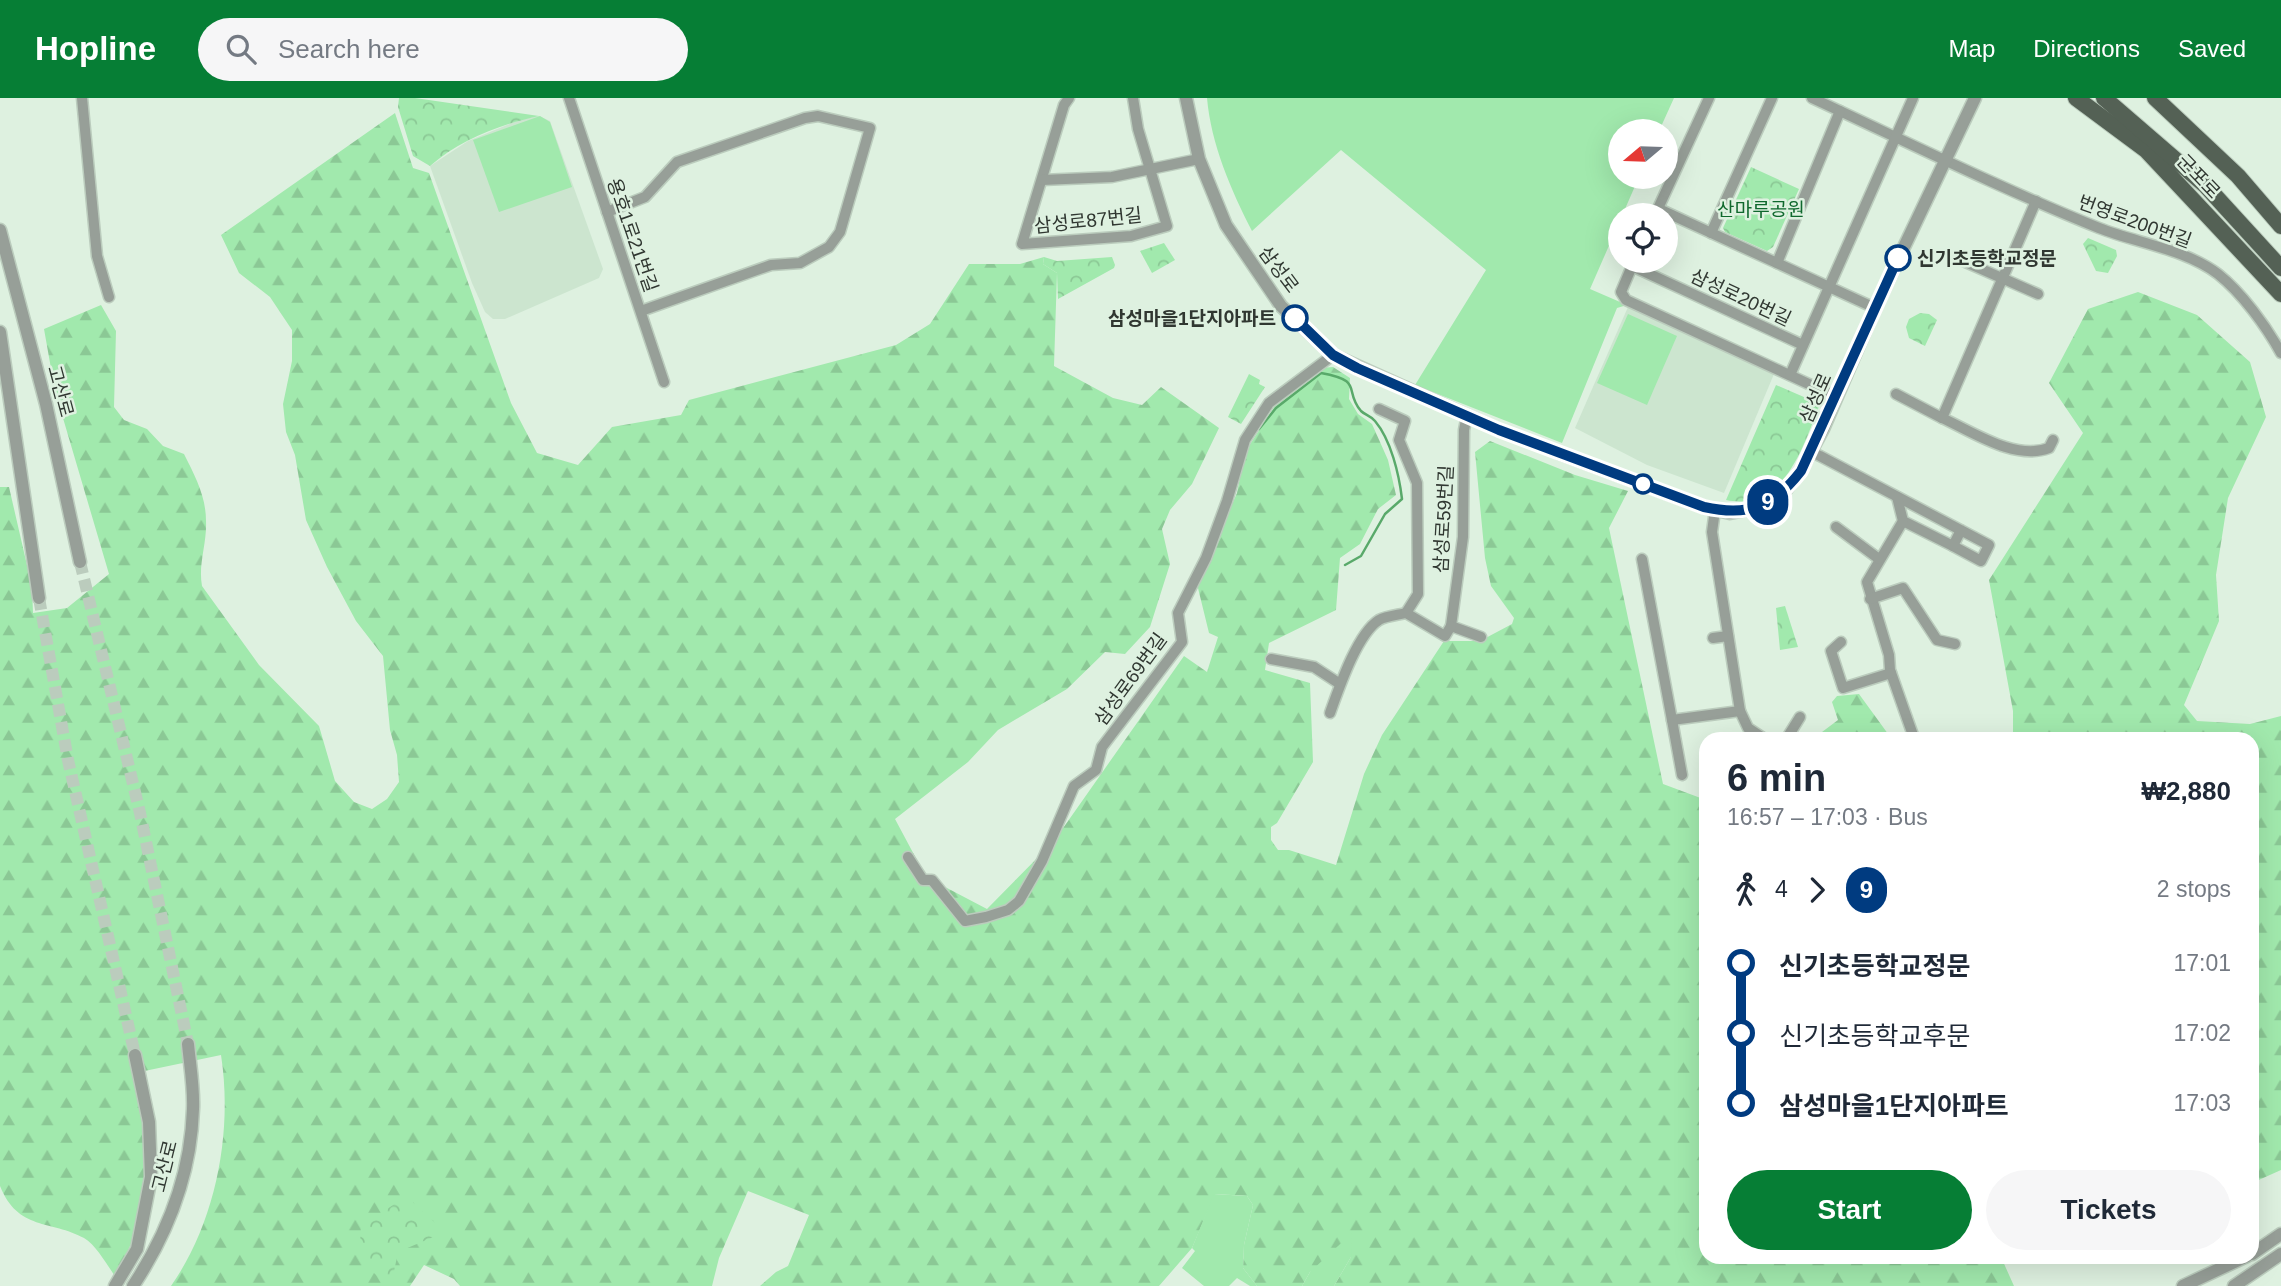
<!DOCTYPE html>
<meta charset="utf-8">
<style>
:root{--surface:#fff;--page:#f6f6f7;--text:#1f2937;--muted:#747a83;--accent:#067e35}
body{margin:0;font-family:Helvetica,"Noto Sans KR",sans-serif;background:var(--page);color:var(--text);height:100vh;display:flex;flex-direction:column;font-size:26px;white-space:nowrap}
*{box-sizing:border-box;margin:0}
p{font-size:23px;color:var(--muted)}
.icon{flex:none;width:38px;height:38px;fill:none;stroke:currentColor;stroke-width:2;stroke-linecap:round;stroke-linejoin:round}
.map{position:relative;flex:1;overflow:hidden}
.side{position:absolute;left:1699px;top:634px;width:560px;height:532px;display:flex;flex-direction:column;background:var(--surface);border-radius:21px;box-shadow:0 7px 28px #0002}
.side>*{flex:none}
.badge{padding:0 14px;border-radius:23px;font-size:24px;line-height:46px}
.needle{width:46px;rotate:251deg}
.fabs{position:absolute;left:1608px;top:21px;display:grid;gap:14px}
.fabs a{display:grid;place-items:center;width:70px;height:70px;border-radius:50%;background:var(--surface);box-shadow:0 7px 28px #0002;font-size:35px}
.map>.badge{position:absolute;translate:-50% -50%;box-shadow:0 0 0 4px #fff}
.legs{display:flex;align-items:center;gap:10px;height:77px;padding:0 28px;font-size:23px}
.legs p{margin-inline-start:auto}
.headline{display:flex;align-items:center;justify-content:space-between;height:119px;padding:0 28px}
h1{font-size:38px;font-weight:700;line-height:52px}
.cta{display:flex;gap:14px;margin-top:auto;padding:14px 28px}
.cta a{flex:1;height:80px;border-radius:42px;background:var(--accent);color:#fff;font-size:28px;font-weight:700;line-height:80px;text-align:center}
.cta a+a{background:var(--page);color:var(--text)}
ul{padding:0 28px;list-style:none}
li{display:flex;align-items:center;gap:24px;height:70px;font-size:26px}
li i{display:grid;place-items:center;width:10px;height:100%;margin:0 9px;background:currentColor}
li i::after{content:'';width:18px;height:18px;margin:-9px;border:5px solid;border-radius:50%;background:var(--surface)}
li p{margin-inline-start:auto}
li:first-child i{background:linear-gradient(#0000 50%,currentColor 0)}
li:last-child i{background:linear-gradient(currentColor 50%,#0000 0)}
header{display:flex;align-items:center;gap:42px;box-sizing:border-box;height:98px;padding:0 35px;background:var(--accent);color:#fff}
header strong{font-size:33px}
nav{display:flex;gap:38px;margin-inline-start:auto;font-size:24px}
.search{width:490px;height:63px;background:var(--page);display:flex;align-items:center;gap:18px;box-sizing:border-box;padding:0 24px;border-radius:38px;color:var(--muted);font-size:26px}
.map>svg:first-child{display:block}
.built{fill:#cce5cf}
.forest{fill:url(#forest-firs)}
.park{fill:url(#park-crowns)}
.garden{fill:#a1e9ad}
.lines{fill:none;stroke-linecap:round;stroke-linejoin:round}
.stream{stroke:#59a96a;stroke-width:2.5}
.tertiary-tunnel{stroke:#bbccbd;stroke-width:12;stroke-dasharray:12 6;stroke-linecap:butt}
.minor-casing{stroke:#bbccbd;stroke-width:13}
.tertiary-casing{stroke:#bbccbd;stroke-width:15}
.primary-casing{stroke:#bbccbd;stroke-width:18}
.minor{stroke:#979f98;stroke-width:10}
.tertiary{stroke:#979f98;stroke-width:12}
.primary{stroke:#546155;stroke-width:16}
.line-1-casing{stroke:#fff;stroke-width:16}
.line-1{stroke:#003b80;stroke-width:10}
.stop-1-dot{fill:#fff;stroke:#003b80;stroke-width:3.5}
.labels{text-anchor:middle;stroke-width:5;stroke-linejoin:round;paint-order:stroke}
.street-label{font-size:19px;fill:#303731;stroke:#def1e0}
.park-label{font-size:19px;fill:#0f682d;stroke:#def1e0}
.stop-label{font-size:19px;font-weight:bold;fill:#303731;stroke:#def1e0;text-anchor:start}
</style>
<header>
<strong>Hopline</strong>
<div class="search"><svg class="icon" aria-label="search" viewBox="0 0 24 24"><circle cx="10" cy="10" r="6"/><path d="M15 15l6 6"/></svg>Search here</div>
<nav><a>Map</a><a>Directions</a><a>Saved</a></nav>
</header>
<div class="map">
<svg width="2281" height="1188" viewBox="0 0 2281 1188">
<defs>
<pattern id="forest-firs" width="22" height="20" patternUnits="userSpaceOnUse" patternTransform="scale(1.75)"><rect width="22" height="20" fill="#a1e9ad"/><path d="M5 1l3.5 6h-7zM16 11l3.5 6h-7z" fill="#8bc895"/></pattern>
<pattern id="park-crowns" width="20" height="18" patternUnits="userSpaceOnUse" patternTransform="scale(1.75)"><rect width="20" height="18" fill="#a1e9ad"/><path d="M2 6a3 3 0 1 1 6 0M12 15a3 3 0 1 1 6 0" fill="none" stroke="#8bc895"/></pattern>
</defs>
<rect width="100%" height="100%" fill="#def1e0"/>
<g class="built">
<polygon points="539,18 550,23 603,171 599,180 505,221 493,221 485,214 472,185 430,68 468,43 519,22"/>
<polygon points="1628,209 1774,276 1724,395 1647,367 1575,330"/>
</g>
<g class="forest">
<path d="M395,15L413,70L429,75L511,305L537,355L578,367L612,329L681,317L689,302L896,247L930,226L969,166H1020L1044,159L1043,166L1057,175L1054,268L1113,300L1142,307L1161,289L1219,330L1192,386L1170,412L1162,431L1170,466L1150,529L1125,556L1105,554L1067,591L998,632L968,664L895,721L926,779L987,811L1054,743L1184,558L1207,574L1218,539L1209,535L1197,486L1237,395L1245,354L1280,300L1320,270L1333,269L1350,280L1349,301L1358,316L1372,326L1388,362L1396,397L1378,411L1360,446L1340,460L1336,512L1269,545L1265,572L1310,585L1313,664L1277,725L1271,729V742L1278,752H1289L1336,767L1364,676L1382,637L1444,543H1480L1512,526L1514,520L1491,488L1485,460L1475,354L1490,343L1575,377L1628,393L1609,430L1663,686L1706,702V1158L2001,1159L2014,1188H1334L1351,1159L1310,1174L1302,1188H1257L1243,1170L1244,1147L1253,1107L1247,1098L1215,1096L1192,1150L1159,1188H760L776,1174L788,1168L809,1117L748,1093L719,1160L712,1188H460L454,1181L424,1167L410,1188H171C216,1124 233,1034 221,957L135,975C144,1007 150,1064 146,1098C142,1124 128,1155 115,1178C107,1167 96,1147 84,1140C51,1122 18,1133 0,1088V389H9L32,489L33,515L67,510L109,476L55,293L44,231L101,207L116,233L114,309L124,322L147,331L163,348L184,356C195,378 206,398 206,423C207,446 198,466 202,488L259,567L319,628L335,683L354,704L372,711L387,701L399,684L397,657L390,632L383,558L356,523L327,469L306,422L295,357L286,334L283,306L292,263V232L270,199L239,175L221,137Z"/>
<polygon points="2138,194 2197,217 2250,264 2266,319 2228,400 2216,477 2219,523 2184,607 2197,623 2250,626 2281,618 2281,1072 2252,1085 2252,640 2013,640 2013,613 1989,482 2083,335 2049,285 2088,211"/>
<polygon points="1859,596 1891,640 1814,640 1838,622 1832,604 1837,598"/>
</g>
<g class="park">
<path d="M399,0H415L539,18C501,26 460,42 430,68L413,58L398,9Z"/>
<polygon points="1751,69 1799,91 1773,149 1767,153 1725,134 1723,130"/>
<polygon points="2088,140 2116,152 2117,158 2108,175 2096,173 2083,146"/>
<polygon points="1164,145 1175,162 1152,175 1140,153"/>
<polygon points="1044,159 1057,163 1112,159 1115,167 1114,170 1058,201 1057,175 1043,166"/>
<polygon points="1920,215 1929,216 1937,222 1925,248 1909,240 1906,229 1909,221"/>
<polygon points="1249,276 1260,282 1259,286 1265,289 1241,326 1228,319"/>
<path d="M1776,287L1820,306C1803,348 1785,414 1726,402Z"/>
<polygon points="1785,508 1798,549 1780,552 1776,510"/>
<polygon points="406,1098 445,1134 398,1154 391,1188 389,1188 359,1162 361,1129"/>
</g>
<g class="garden">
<path d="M1207,0H1674L1659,33H1620V79H1639L1590,191L1627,207L1617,210L1562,345L1415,287L1486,172L1341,52L1252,133C1231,92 1211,46 1207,0Z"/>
<polygon points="540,18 550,24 572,89 499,114 473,42"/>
<polygon points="1628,216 1677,238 1647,307 1597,285"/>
<polygon points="1214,1096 1247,1098 1253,1107 1244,1147 1243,1170 1257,1188 1250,1188 1237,1180 1229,1188 1204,1188 1182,1170 1195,1153 1192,1150"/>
<polygon points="1352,1135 1351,1159 1334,1188 1302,1188 1310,1174"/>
</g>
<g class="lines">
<path class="stream" d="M1259,331L1276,310L1321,275C1365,283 1343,292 1361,313C1365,317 1371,318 1375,323C1391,342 1399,376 1402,401L1385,416L1361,458L1345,467"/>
<g class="tertiary-tunnel">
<polyline points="1499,332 1559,355"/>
<polyline points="80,464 140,715 188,946"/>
<polyline points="39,500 68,662 135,957"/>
</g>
<defs>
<g id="minor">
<polyline points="82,0 97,158 109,199"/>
<polyline points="569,0 664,284"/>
<polyline points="1069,0 1064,7 1022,146 1131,138 1167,128 1138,31 1133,0"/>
<path d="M1812,0C1907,44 2002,91 2099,130C2137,145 2185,151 2218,176C2242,195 2266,228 2281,255"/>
<polyline points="1042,82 1112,79 1199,61"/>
<path d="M2036,103L1942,320C1973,334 2015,363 2049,350L2053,342"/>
<polyline points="1659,111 1875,210"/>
<polyline points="607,114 645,99 677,64 805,20 818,18 870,30 840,134 829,149 800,165 771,167 641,213"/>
<polyline points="1655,117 1709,0"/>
<polyline points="1711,135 1772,0"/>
<polyline points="1954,159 2038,196"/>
<polyline points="1634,163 1632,168 1803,247"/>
<polyline points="1777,165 1840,13"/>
<polyline points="1632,168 1621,194 1626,202 1837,299"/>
<polyline points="1790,277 1913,0"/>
<polyline points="1896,296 1942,320"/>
<polyline points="1379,311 1405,323 1399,342 1417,385 1418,496 1406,515"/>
<polyline points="1467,317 1464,332 1463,439 1451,528 1481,539"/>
<polyline points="1811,354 1820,358 1989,447 1981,463 1953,448 1961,432"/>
<polyline points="1897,399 1903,423 1953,448"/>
<polyline points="1903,423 1867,484 1889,557 1890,572 1914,640"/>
<polyline points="1836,429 1879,461"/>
<polyline points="1642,461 1672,622 1740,613 1712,434 1715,412"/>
<polyline points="1870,501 1903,490 1937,542 1955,546"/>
<polyline points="1713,540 1728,538"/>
<polyline points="1841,544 1831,553 1843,590 1891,575"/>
<polyline points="1271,561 1314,569 1340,586"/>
<polyline points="1740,613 1748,630 1763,640"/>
<path d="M1330,615C1339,590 1357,536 1379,522C1386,518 1398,517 1406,515L1445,538L1451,528"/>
<polyline points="1672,622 1682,677"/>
<polyline points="1787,640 1800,619"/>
<polyline points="908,759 923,782 932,782 965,823 986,819 1008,812 1019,803 1042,763 1074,688 1096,672 1102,649 1182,544 1178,515 1206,460 1227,403 1245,342 1269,305 1333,257"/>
</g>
<g id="tertiary">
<polyline points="1186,0 1199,61 1226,127 1281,208 1333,257 1499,332"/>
<polyline points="0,132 46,306 80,464"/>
<polyline points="0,234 39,500"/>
<polyline points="1559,355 1704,409 1730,415 1756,410 1782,397 1801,372 1823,331 1875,210 1975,0"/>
<polyline points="2252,1156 2281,1136"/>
<polyline points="115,1188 137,1151 151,1079 149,1024 135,957"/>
<path d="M133,1188C168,1135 191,1076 193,1011C194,990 190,967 188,946"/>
<polyline points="2183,1188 2247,1158"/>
<polyline points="2234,1188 2281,1156"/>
</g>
<g id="primary">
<polyline points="2076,0 2146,52 2281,196"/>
<polyline points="2104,0 2206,88 2281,170"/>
<polyline points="2155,0 2238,78 2281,128"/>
</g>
</defs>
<use href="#minor" class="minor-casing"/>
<use href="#tertiary" class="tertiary-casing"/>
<use href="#primary" class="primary-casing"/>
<use href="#minor" class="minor"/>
<use href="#tertiary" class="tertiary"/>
<use href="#primary" class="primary"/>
</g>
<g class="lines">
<defs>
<path id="line-1" d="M1295,220L1333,257L1357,270L1499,332L1704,409C1749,419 1773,409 1801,373L1898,160"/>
</defs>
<use href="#line-1" class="line-1-casing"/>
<use href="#line-1" class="line-1"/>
</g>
<g class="stop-1-dot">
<circle cx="1898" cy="160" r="12"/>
<circle cx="1295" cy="220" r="12"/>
<circle cx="1643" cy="386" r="9"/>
</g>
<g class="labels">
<g class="street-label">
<text transform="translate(2199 78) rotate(46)" y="7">군포로</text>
<text transform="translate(1088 122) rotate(-6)" y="7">삼성로87번길</text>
<text transform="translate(2135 123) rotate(20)" y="7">번영로200번길</text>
<text transform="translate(633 137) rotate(71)" y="7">용호1로21번길</text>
<text transform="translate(1279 171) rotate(53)" y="7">삼성로</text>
<text transform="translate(1741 199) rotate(25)" y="7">삼성로20번길</text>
<text transform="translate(61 293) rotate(75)" y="7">고산로</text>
<text transform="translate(1815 300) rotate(-66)" y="7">삼성로</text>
<text transform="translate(1443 421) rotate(-87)" y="7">삼성로59번길</text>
<text transform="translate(1130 581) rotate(-54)" y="7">삼성로69번길</text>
<text transform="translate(164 1068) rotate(-76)" y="7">고산로</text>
</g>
<g class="park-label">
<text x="1761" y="118">산마루공원</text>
</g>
<g class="stop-label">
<text x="1917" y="167">신기초등학교정문</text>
<text x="1276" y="227" text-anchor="end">삼성마을1단지아파트</text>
</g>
</g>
</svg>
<div class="fabs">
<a><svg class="needle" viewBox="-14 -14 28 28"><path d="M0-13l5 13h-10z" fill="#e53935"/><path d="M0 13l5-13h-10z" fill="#747a83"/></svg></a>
<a><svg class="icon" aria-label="locate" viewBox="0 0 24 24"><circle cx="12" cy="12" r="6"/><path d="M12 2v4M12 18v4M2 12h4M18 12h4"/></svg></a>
</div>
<b class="badge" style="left:1768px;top:404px;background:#003b80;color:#fff">9</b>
<section class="side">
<div class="headline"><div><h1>6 min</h1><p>16:57 – 17:03 · Bus</p></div><b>₩2,880</b></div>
<div class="legs"><svg class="icon" aria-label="walk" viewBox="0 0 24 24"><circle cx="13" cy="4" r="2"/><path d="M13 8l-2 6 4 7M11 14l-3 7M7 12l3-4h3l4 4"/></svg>4<svg class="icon" aria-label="forward" viewBox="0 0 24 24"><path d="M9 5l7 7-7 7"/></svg><b class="badge" style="background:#003b80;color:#fff">9</b><p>2 stops</p></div>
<ul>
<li><i style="color:#003b80"></i><b>신기초등학교정문</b><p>17:01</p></li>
<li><i style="color:#003b80"></i><span>신기초등학교후문</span><p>17:02</p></li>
<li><i style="color:#003b80"></i><b>삼성마을1단지아파트</b><p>17:03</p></li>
</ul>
<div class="cta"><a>Start</a><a>Tickets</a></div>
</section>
</div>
